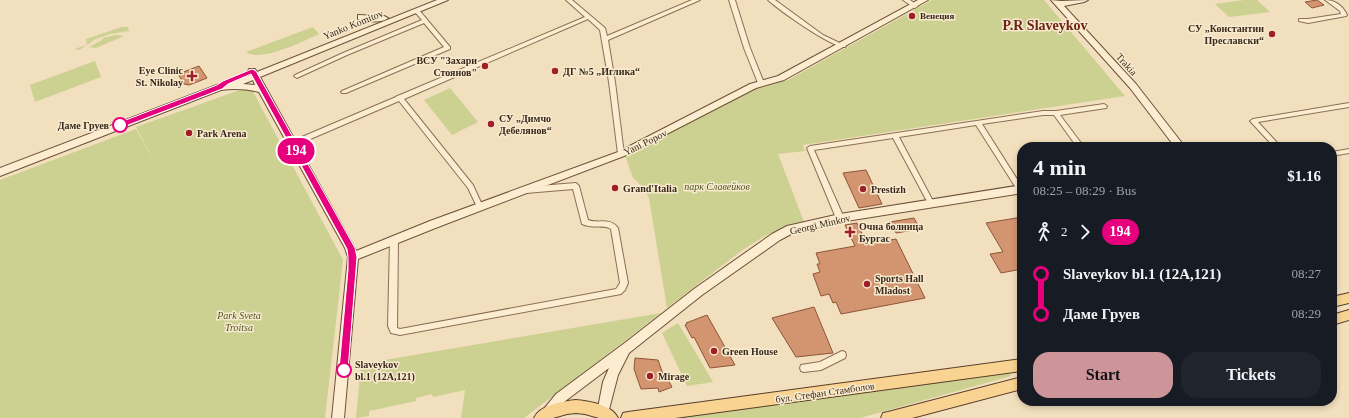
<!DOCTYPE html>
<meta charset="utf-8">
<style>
:root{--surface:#171b24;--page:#20242c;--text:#f1f3f6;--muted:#9ea1a6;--accent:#cd9499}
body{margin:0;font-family:"Times New Roman",serif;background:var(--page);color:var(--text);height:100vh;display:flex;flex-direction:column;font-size:15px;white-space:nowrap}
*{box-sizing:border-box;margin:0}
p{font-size:13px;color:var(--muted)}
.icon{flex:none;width:22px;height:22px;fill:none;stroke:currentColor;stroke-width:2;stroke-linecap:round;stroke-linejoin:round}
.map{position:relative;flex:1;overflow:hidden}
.side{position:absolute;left:1017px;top:142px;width:320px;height:264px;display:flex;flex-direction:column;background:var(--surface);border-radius:16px;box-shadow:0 2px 6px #0003}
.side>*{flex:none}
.badge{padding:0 8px;border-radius:13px;font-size:14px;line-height:26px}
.map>.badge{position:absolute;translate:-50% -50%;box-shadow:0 0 0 2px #fff}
.legs{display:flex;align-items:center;gap:6px;height:44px;padding:0 16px;font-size:13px}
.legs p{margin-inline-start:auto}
.head{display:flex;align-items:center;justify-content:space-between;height:68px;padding:0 16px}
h1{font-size:22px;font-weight:700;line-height:30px}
.action{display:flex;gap:8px;margin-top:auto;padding:8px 16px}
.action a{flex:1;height:46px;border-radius:16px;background:var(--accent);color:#111;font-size:16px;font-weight:700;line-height:46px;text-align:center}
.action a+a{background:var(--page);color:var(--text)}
ul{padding:0 16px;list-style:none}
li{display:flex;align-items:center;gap:14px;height:40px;font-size:15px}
li i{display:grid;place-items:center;width:6px;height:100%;margin:0 5px;background:currentColor}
li i::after{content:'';width:10px;height:10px;margin:-5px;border:3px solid;border-radius:50%;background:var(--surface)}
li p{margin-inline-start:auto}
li:first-child i{background:linear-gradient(#0000 50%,currentColor 0)}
li:last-child i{background:linear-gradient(currentColor 50%,#0000 0)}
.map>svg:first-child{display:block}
.green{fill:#ccd091}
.building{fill:#d39470;stroke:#8d5538}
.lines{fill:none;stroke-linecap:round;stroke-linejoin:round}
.street-casing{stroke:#8b6f55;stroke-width:2}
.secondary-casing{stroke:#6d5038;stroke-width:2}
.primary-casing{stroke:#583d2a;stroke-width:2}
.street{fill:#fcedd1;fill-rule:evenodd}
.secondary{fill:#fcedd1;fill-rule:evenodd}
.primary{fill:#f9d391;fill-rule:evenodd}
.line-1{fill:#e6007e;stroke:#fff}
.poi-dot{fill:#a01f27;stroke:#f8eace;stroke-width:1.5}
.stop-1-dot{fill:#fff;stroke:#e6007e;stroke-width:2}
.labels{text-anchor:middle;stroke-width:3;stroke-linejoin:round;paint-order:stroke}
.far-poi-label{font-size:9px;font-weight:bold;fill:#39281b;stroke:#f8eace;text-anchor:start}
.street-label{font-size:10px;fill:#39281b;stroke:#f8eace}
.poi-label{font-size:10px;font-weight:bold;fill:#39281b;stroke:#f8eace;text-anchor:start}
.stop-label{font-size:10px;font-weight:bold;fill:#39281b;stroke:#f8eace;text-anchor:end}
.park-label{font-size:10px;font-style:italic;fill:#4c5720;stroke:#f8eace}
.district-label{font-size:14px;font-weight:bold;fill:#6a2316;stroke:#f8eace}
</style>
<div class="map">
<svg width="1349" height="418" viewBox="0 0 1349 418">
<rect width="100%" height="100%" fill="#f2dfbd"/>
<g class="green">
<polygon points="932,0 1044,0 1125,96 803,145 805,151 778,154 804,222 786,226 763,237 741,251 667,308 649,198 643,187 633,178 625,155 760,86 788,80"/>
<polygon points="1244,0 1257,0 1270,12 1229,17 1215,4"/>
<polygon points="122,27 128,27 129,31 110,34 93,40 93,41 79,50 74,49 87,45 86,39"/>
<path d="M313,27L319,34C303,41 261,63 246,52Z"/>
<polygon points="116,35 124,36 96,48 89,47 102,40 103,38"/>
<polygon points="95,61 101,77 35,102 30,85"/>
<polygon points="450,88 478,122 452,135 424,100"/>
<polygon points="240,90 252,90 343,260 325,418 0,418 0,180 136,129 157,167 136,127"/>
<polygon points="661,313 524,418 461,418 465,390 433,397 432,394 416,398 416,401 369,411 369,416 356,418 361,364"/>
<polygon points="678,323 713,382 687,386 662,333"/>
<polygon points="1010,373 1011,376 860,418 664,418"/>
</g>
<g class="building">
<polygon points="1317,0 1324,5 1312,8 1305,2"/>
<polygon points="199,66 207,78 189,85 184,84 178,74"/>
<polygon points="866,170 882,204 859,208 843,173"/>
<polygon points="1022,217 1022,269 1001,273 990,254 1003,252 986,223"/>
<polygon points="914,218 920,229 896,233 890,222"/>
<polygon points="857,223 867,244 896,239 925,298 841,314 836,302 833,303 829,294 821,296 813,274 820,272 817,264 820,264 816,253 855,246 845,225"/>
<polygon points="814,307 833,353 796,357 772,318"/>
<polygon points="707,315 735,365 710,368 694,337 692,338 685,325 687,324 686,323"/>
<polygon points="635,358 658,360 664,377 666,376 672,387 659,392 658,388 641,389 634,369"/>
</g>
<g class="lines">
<defs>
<g id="street">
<polygon points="566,0 572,0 605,28 607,36 692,0 700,0 608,40 615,82 624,154 623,156 619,156 618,154 609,82 600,30 588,19 404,99 473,185 483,207 482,209 478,209 468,188 399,101 294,146 290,146 289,144 290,142 396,97 397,96 400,95 585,17"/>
<polygon points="729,0 735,0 750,48 764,83 763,84 761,85 758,83 744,48"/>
<path d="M768,0H775L823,35L846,46L845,47C832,48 779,10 768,0Z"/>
<polygon points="903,0 910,0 918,6 915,8 913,7"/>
<path d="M1325,0C1335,0 1343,6 1347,15L1346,16L1308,23L1299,21V19H1308L1341,14L1340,11Z"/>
<polygon points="417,9 419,10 450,47 450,49 346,93 342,93 341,92 342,91 444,47 424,23 347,55 299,77 297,78 294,76 295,75 343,53 422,20 414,11"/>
<polygon points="1349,103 1349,107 1258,122 1281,147 1274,147 1250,121 1253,119"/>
<polygon points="1104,104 1107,106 1106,108 1060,115 1084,147 1077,147 1054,115 1043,115 982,124 1022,187 1022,191 1018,191 976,125 899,137 934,203 933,205 929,205 893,138 814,150 844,218 842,220 838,220 836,218 807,148 810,146 1043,111 1056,111"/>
<polygon points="1349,149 1349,153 1332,156 1332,152"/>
<path d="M576,183L579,186L588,220C598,224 610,217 618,228L628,283L625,290L621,294L400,335L391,333L388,326L390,240L391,238H397L398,240L397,328L400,329L616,289L620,283L611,229C603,224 593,229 582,224L573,189L526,193L523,190L526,187Z"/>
<polygon points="842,351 845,352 846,355 845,358 821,370 804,372 801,371 800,368 801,365 820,362"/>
</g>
<g id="secondary">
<path d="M437,0H448L260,77L356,251L430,221L618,152L750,84L778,76L918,0H928L784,80L756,88L624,156L438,227L358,259L344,418H332L348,257L345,248L259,92C247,89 234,88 221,90L0,176V168L217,85L228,83L250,75L248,71L249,69H255L257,72ZM253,80L255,85L243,84Z"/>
<polygon points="1051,0 1061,1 1088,0 1084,2 1064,6 1136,84 1185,147 1175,147 1130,88"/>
<path d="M358,15L384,16L388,18C381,24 367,21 358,19Z"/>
<polygon points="1022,185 1022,193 840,222 793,233 780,240 702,295 629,353 618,375 607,417 599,417 597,413 603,382 609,368 564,402 550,418 540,418 539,415 556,394 626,342 694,289 772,234 787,226 840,214"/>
</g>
<g id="primary">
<polygon points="1349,293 1349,303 1332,307 1332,297"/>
<polygon points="1349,310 1349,320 1332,325 1332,315"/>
<polygon points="1022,359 1022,371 675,418 621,418 623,413 628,412"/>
<polygon points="1022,377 1022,389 912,418 881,418 883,413 888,412"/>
<path d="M576,400C589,401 612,405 618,418H599L585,414L576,413L567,414L553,418H534C540,405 563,401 576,400Z"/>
</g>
</defs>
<use href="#street" class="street-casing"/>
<use href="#secondary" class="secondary-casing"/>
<use href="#primary" class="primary-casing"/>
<use href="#street" class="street"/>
<use href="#secondary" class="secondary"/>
<use href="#primary" class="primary"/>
</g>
<polygon class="line-1" points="252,69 256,71 355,248 357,257 356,270 348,370 347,373 344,374 340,373 339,370 348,270 348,257 347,249 251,74 228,84 222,89 123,127 118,127 117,125 118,123 217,85 223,81"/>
<g class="poi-dot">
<circle cx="912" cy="16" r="4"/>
<circle cx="1272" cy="34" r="4"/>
<circle cx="485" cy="66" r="4"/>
<circle cx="555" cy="71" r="4"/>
<path d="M190 70h4v4h4v4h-4v4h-4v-4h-4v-4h4z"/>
<circle cx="491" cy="124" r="4"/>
<circle cx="189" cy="133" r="4"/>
<circle cx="615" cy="188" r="4"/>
<circle cx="863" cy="189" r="4"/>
<path d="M848 226h4v4h4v4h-4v4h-4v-4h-4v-4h4z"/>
<circle cx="867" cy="284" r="4"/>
<circle cx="714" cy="351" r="4"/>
<circle cx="650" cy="376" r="4"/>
</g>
<g class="stop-1-dot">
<circle cx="120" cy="125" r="7"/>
<circle cx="344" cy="370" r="7"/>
</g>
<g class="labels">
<g class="far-poi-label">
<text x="920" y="19">Венеция</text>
</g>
<g class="street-label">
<text transform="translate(353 24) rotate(-22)" y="4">Yanko Komitov</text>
<text transform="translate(1127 64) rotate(48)" y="4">Trakia</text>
<text transform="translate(645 142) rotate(-26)" y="4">Yani Popov</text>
<text transform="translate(820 224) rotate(-13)" y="4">Georgi Minkov</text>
<text transform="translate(825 392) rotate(-8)" y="4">бул. Стефан Стамболов</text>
</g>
<g class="poi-label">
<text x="1264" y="32" text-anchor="end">СУ „Константин<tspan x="1264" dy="12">Преславски“</tspan></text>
<text x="477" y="64" text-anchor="end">ВСУ "Захари<tspan x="477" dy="12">Стоянов"</tspan></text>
<text x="183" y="74" text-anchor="end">Eye Clinic<tspan x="183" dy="12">St. Nikolay</tspan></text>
<text x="563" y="75">ДГ №5 „Иглика“</text>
<text x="499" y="122">СУ „Димчо<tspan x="499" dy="12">Дебелянов“</tspan></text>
<text x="197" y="137">Park Arena</text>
<text x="623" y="192">Grand'Italia</text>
<text x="871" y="193">Prestizh</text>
<text x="859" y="230">Oчна болница<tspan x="859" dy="12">Бургас</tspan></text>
<text x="875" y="282">Sports Hall<tspan x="875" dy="12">Mladost</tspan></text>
<text x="722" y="355">Green House</text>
<text x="658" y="380">Mirage</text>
</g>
<g class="stop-label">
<text x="109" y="129">Даме Груев</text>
<text x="355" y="368" text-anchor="start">Slaveykov<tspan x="355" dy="12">bl.1 (12A,121)</tspan></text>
</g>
<g class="park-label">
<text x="717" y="190">парк Славейков</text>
<text x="239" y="319">Park Sveta<tspan x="239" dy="12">Troitsa</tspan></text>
</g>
<g class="district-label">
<text x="1045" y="30">P.R Slaveykov</text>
</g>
</g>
</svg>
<b class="badge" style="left:296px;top:151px;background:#e6007e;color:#fff">194</b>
<section class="side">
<div class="head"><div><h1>4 min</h1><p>08:25 – 08:29 · Bus</p></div><b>$1.16</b></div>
<div class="legs"><svg class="icon" aria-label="walk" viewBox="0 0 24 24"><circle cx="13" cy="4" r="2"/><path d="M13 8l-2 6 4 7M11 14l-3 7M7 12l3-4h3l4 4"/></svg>2<svg class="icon" aria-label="forward" viewBox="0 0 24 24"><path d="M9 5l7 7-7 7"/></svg><b class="badge" style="background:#e6007e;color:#fff">194</b></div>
<ul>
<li><i style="color:#e6007e"></i><b>Slaveykov bl.1 (12A,121)</b><p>08:27</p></li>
<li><i style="color:#e6007e"></i><b>Даме Груев</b><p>08:29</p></li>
</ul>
<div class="action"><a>Start</a><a>Tickets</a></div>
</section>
</div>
